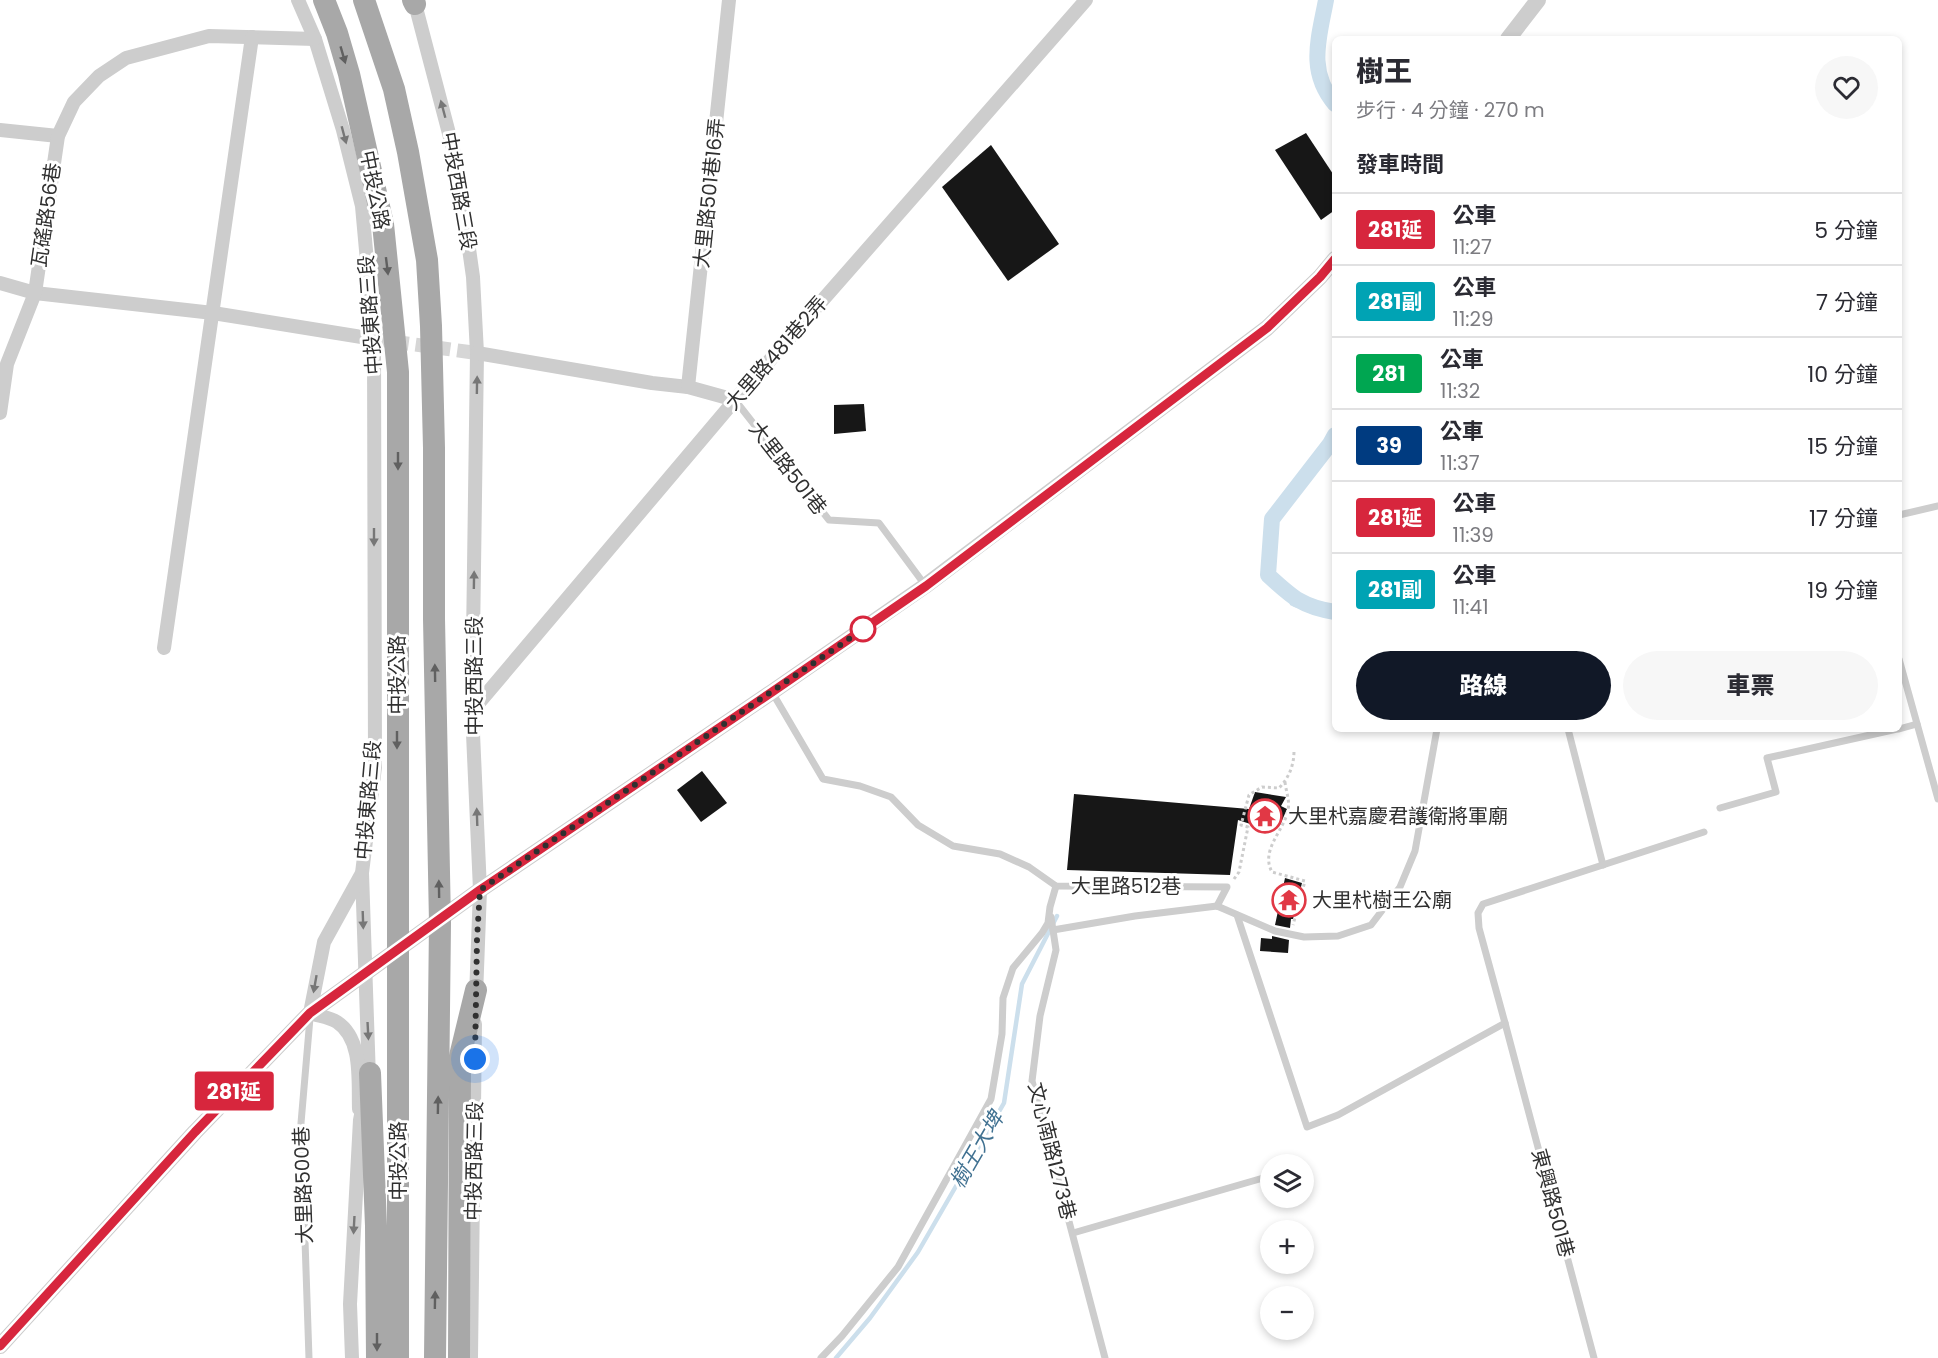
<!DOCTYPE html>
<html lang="zh-TW">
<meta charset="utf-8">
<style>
:root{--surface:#fff;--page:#f7f7f7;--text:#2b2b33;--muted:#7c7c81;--line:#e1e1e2;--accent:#111827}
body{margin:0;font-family:Poppins,"Noto Sans TC",sans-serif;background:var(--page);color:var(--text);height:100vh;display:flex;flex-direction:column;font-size:22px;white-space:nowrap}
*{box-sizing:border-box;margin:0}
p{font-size:20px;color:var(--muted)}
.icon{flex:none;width:33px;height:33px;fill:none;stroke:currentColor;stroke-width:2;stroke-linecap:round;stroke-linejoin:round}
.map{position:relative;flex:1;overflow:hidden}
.side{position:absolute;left:1332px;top:36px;width:570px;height:696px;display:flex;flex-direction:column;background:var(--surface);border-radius:9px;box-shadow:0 3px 9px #0003}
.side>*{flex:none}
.badge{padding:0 12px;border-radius:4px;font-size:21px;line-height:39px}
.tools{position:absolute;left:1260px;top:1154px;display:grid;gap:12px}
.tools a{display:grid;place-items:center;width:54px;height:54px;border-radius:50%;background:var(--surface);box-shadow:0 3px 9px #0003;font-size:30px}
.you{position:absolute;width:30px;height:30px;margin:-15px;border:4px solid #fff;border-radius:50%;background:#1a73e8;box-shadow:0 0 0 9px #1a73e833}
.map>.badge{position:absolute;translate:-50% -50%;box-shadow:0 0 0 3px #fff}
h2{padding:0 24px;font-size:22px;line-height:54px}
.round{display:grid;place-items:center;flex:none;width:63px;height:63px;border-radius:32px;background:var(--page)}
.headline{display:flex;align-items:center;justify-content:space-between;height:102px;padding:0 24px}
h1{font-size:28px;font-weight:800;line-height:45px}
.action{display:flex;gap:12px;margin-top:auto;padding:12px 24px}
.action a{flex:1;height:69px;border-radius:36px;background:var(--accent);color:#fff;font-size:24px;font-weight:800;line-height:69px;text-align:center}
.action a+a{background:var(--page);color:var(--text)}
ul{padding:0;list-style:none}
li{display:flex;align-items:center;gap:18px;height:72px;padding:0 24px;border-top:2px solid var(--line)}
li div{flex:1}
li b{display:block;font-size:22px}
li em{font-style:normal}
li .badge{min-width:66px;font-weight:700;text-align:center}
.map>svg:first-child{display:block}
.water{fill:#ccdfec}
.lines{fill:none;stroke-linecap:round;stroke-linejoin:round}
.stream{stroke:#ccdfec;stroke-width:4.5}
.canal{stroke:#ccdfec;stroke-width:16}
.building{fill:#171717}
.minor-tunnel{stroke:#d6d6d6;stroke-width:14;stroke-dasharray:14 7;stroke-linecap:butt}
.path{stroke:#cdcdcd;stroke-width:3;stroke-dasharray:3 3;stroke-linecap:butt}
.service{stroke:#cdcdcd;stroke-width:7}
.minor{stroke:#cdcdcd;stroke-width:14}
.tertiary{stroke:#cdcdcd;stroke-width:16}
.primary{stroke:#a8a8a8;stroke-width:22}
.primary-bridge{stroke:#a8a8a8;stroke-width:22}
.oneway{fill:#606060}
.oneway2{fill:#777}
.line-casing{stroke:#fff;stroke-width:14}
.line{stroke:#d7263d;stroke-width:9}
.walk{stroke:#303030;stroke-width:6;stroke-dasharray:0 10.8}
.stop-dot{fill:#fff;stroke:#d7263d;stroke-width:3}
.labels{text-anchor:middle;stroke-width:6;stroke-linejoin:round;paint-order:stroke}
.street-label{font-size:20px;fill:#303030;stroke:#fff}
.poi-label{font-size:20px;fill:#303030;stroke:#fff;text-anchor:start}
.water-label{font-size:21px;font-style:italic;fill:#407191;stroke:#fff}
</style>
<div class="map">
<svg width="1938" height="1358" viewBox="0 0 1938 1358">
<rect width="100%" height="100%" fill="#fff"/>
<polygon class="water" points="1287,593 1335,606 1335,618 1294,607 1290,605"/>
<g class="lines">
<polyline class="stream" points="836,1358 870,1318 918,1252 1004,1103 1022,984 1057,916"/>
<g class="canal">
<path d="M1326,0C1319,38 1307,71 1335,104"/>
<path d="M1335,435L1330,444L1272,519L1268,575C1292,597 1302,607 1335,612"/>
</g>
</g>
<g class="building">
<polygon points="1306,133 1335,177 1335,210 1321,220 1275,150"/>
<polygon points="991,145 1059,244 1008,281 942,187"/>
<polygon points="864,404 866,431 834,434 834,405"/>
<polygon points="702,771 727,803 701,822 677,790"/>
<polygon points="1255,792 1286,797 1281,806 1287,809 1280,825 1275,825 1272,831 1238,820 1230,875 1067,870 1074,794 1249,809"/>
<polygon points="1285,878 1302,883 1293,919 1291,919 1290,928 1275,925"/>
<polygon points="1272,936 1289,940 1288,953 1260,951 1261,938 1272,939"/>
</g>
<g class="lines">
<polyline class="minor-tunnel" points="374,339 477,353"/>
<g class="path">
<path d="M1285,782C1286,792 1290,800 1288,810C1284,831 1260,850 1272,872L1305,881L1293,925"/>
<path d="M1234,879L1239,872L1248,827L1241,825L1249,795L1262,787L1279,788C1289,778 1294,765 1294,751"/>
</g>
<g class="service">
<polyline points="735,400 829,520 879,523 925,585"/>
<polyline points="1899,515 1938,506"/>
<polyline points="1899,659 1938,799"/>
<polyline points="772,692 823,779 860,786 891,797 918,825 953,846 1000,854 1029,867 1056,886 1227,887 1217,906"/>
<polyline points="1568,729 1603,865"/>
<polyline points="1899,729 1917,724"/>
<polyline points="1720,808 1776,792 1767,758 1897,729"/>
<polyline points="1217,906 1275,931 1304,937 1338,936 1371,925 1400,887 1415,851 1437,729"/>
<polyline points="1237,915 1307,1127 1338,1115 1505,1023 1594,1358"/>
<polyline points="1051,917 1056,950 1040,1016 1032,1081 1105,1358"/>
<polyline points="1053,930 1135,916 1217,906"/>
<polyline points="1505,1023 1479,928 1478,913 1483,904 1704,832"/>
<polyline points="1073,1233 1270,1176"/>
<polyline points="309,1358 301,1123 310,1018"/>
<polyline points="821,1358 842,1336 898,1267 991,1099 1002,1034 1003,998 1013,968 1042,933 1048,923 1050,907 1056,886"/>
</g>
<g class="minor">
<polyline points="298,0 315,39 343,130 362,206 374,339 375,767 362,873 369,1078"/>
<polyline points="414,0 457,164 473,277 477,353 472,711 480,890 476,996"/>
<polyline points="0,130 58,136"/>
<polyline points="0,283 35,293 213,313 374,339"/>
<polyline points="477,353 652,383 688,387 735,400"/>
<polyline points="688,387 729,0"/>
<polyline points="0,413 7,364 35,293 58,136 74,102 99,76 126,58 209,36 315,39"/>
<polyline points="164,648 252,37"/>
<polyline points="472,711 735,400 1086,0"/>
<path d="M359,1109C358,1081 363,1039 337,1022C329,1017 318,1016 310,1013L324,942L361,875"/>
<polyline points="352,1358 350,1304 360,1120 364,1100"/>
<polyline points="471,1358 475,1024"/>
</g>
<g class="tertiary">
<polyline points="1508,39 1538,0"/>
<polyline points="0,1346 195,1132 310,1013 480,890 772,692 925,586 1267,328 1320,277 1335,259"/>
</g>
<g class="primary">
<polyline points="413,0 415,4"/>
<polyline points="370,1073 376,1226 377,1358"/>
<polyline points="459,1358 460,1056 476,990"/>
</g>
<g class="primary-bridge">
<polyline points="324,0 337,33 349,74 383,224 398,372 398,1358"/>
<polyline points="364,0 394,89 408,152 427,260 431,326 434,448 434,619 440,923 435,1358"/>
</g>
</g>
<defs><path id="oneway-solid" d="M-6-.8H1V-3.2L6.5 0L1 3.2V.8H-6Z" transform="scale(1.5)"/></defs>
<g class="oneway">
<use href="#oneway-solid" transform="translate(343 55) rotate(74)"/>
<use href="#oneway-solid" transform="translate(387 266) rotate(83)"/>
<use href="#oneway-solid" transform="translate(398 461) rotate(90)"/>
<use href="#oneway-solid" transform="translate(435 673) rotate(-91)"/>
<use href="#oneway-solid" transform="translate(397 740) rotate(90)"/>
<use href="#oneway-solid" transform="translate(439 889) rotate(-91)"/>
<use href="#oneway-solid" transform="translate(438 1105) rotate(-89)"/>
<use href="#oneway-solid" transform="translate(435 1300) rotate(-89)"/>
<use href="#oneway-solid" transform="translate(377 1342) rotate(90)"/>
</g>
<g class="oneway2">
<use href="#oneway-solid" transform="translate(443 109) rotate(-105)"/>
<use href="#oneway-solid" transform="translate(344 135) rotate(75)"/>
<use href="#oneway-solid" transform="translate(477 385) rotate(-89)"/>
<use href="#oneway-solid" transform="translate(374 537) rotate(90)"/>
<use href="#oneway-solid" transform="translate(474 580) rotate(-89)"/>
<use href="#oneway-solid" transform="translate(477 817) rotate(-92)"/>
<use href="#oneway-solid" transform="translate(363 920) rotate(88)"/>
<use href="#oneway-solid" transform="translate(315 984) rotate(100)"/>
<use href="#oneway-solid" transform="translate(368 1031) rotate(87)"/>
<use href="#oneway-solid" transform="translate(354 1225) rotate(93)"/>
</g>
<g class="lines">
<defs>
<polyline id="line" points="0,1346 195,1132 310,1013 480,890 772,692 926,586 1267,328 1320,277 1335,259"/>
</defs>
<use href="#line" class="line-casing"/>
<use href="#line" class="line"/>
<polyline class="walk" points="475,1059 477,939 480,890 868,626 863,629"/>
</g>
<defs>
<symbol id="temple-ring" viewBox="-11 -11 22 22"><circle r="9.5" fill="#fff" stroke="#e13845" stroke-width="1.5"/><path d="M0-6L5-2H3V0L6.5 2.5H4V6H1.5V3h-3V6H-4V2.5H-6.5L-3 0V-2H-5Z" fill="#e13845"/></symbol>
</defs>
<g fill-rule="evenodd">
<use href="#temple-ring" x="1246" y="797" width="38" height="38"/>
<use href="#temple-ring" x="1270" y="881" width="38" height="38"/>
</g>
<circle class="stop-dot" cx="863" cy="629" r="12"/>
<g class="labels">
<g class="street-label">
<text transform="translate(375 190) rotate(79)" y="7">中投公路</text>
<text transform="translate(459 191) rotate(80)" y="7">中投西路三段</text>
<text transform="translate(709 193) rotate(-84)" y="7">大里路501巷16弄</text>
<text transform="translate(46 215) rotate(-82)" y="7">瓦磘路56巷</text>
<text transform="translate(370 315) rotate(-94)" y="7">中投東路三段</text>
<text transform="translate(776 353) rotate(-49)" y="7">大里路481巷2弄</text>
<text transform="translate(788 468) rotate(52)" y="7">大里路501巷</text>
<text transform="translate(397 675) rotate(-90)" y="7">中投公路</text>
<text transform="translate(474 676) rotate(-90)" y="7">中投西路三段</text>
<text transform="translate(368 800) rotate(-85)" y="7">中投東路三段</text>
<text x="1126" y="893">大里路512巷</text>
<text transform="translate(1052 1151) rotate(76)" y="7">文心南路1273巷</text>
<text transform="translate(398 1161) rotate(-90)" y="7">中投公路</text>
<text transform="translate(474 1161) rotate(-89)" y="7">中投西路三段</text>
<text transform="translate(303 1185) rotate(-92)" y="7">大里路500巷</text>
<text transform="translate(1553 1203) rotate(75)" y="7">東興路501巷</text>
</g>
<g class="poi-label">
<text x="1288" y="823">大里杙嘉慶君護衛將軍廟</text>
<text x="1312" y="907">大里杙樹王公廟</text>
</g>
<g class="water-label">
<text transform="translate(977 1150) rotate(-60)" y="7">樹王大埤</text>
</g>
</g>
</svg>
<div class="tools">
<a><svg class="icon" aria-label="layers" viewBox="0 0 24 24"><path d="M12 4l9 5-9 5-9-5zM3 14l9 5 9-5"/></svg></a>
<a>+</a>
<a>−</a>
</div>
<div class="you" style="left:475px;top:1059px"></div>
<b class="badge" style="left:234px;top:1091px;background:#d7263d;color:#fff">281延</b>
<section class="side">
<div class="headline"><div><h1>樹王</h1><p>步行 · 4 分鐘 · 270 m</p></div><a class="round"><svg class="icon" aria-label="heart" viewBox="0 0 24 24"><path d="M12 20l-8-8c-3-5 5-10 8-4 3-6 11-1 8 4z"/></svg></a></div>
<h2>發車時間</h2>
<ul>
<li><span class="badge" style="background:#d7263d;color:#fff">281延</span><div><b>公車</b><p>11:27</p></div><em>5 分鐘</em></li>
<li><span class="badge" style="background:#00a3b4;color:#fff">281副</span><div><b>公車</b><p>11:29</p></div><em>7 分鐘</em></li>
<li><span class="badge" style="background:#00a651;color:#fff">281</span><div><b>公車</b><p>11:32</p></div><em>10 分鐘</em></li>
<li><span class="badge" style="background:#003b80;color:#fff">39</span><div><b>公車</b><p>11:37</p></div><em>15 分鐘</em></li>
<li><span class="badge" style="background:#d7263d;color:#fff">281延</span><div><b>公車</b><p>11:39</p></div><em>17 分鐘</em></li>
<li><span class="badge" style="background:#00a3b4;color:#fff">281副</span><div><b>公車</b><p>11:41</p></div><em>19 分鐘</em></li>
</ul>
<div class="action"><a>路線</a><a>車票</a></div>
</section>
</div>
